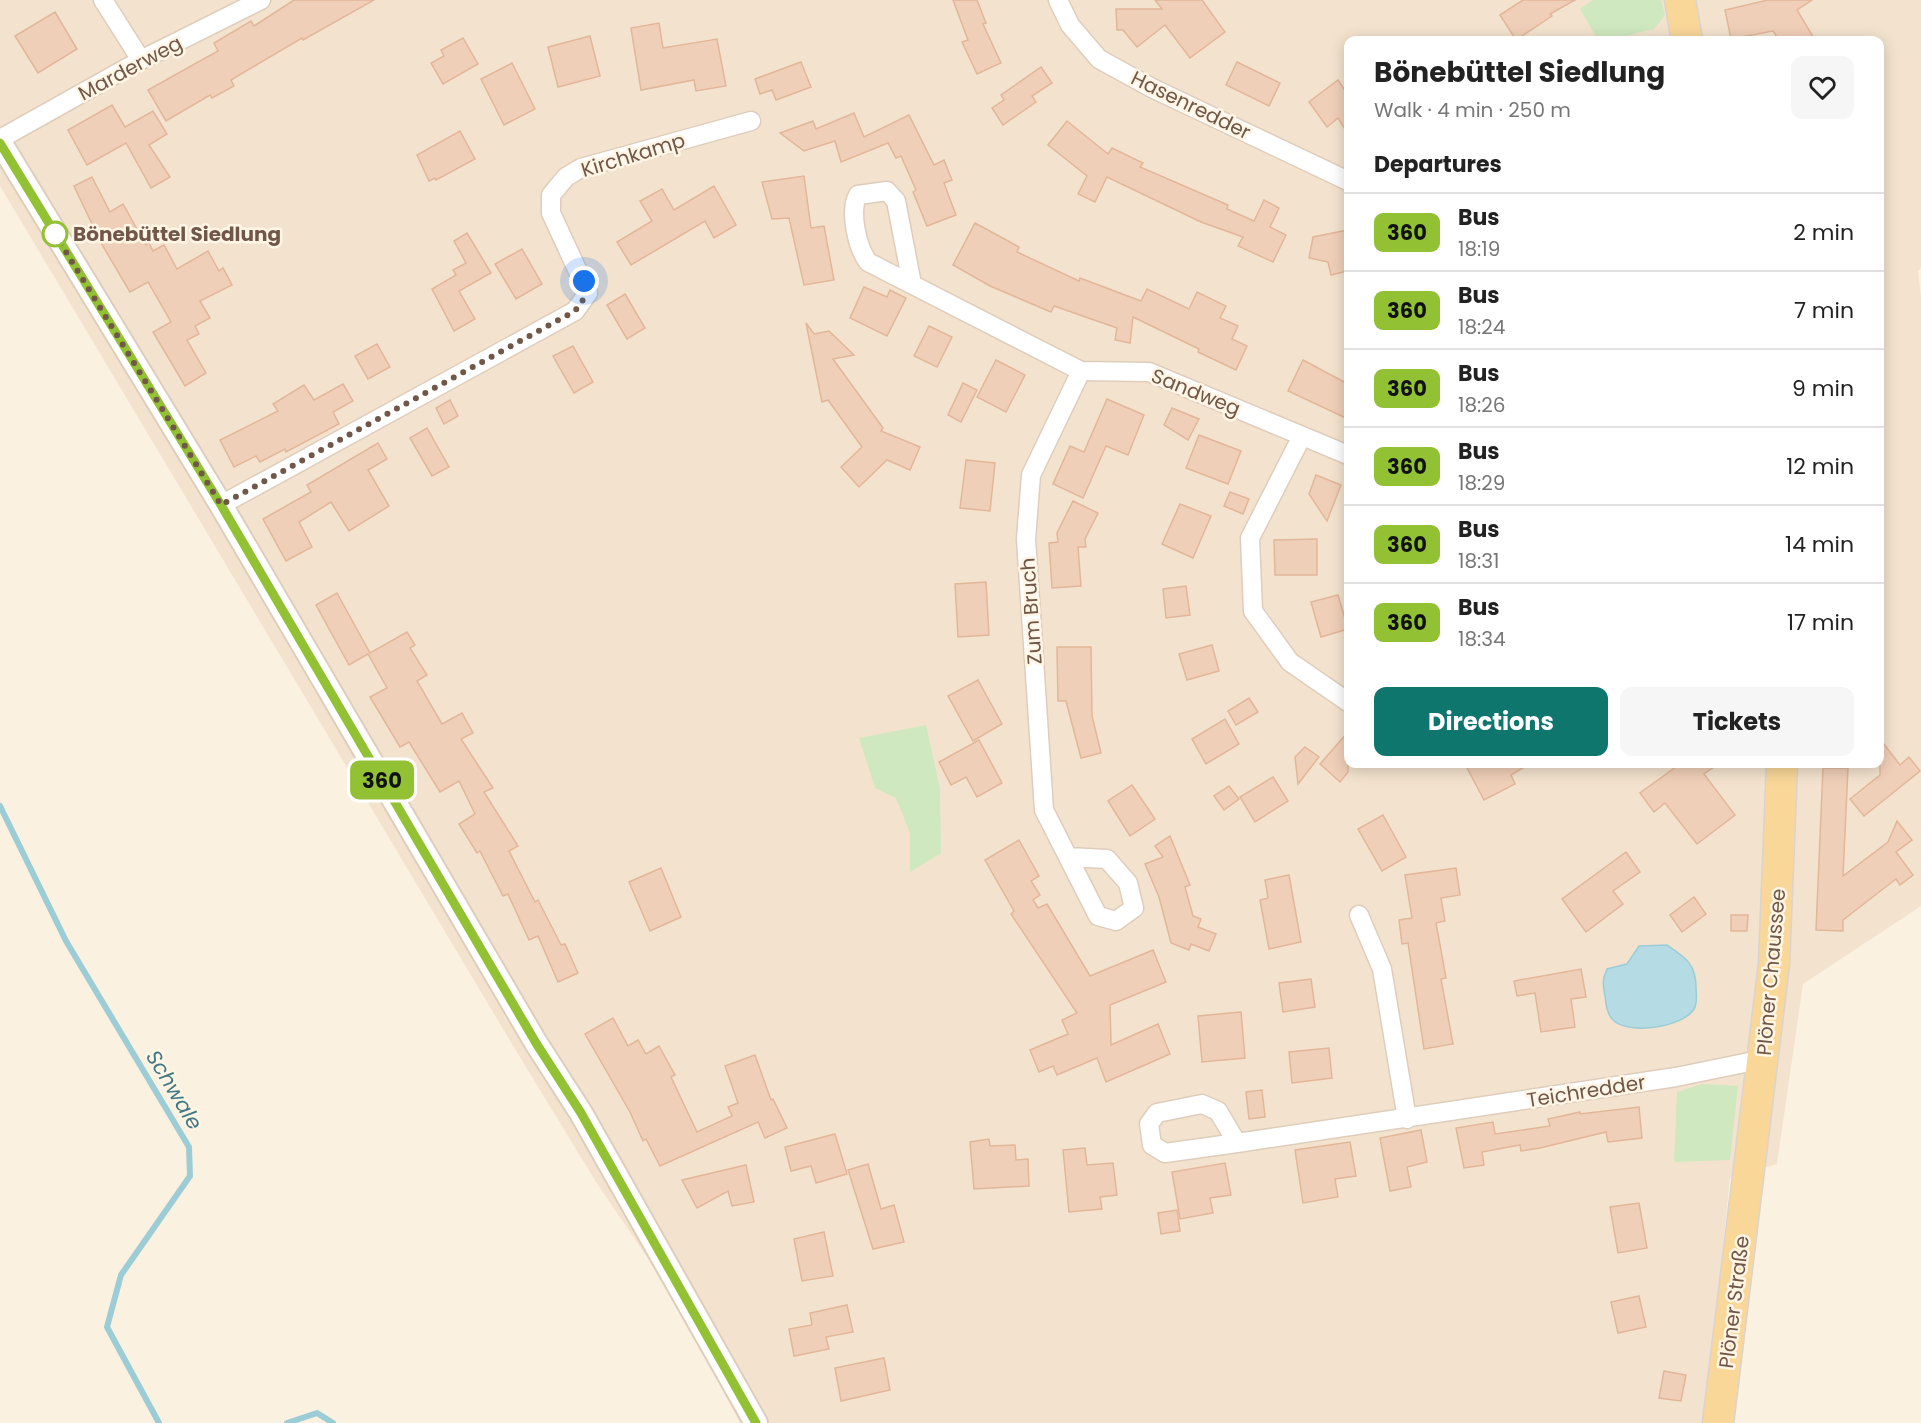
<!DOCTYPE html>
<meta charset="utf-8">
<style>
:root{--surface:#fff;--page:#f6f6f6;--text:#222;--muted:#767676;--line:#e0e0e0;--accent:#0f766e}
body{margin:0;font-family:Poppins,sans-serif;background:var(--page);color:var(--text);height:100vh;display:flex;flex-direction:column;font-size:22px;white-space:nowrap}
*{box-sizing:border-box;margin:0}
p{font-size:20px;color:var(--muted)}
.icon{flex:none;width:33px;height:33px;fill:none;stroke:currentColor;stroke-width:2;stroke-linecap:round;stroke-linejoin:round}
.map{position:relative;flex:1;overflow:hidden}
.panel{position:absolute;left:1344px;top:36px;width:540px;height:732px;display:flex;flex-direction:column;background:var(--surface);border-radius:12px;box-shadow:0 3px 15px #0003}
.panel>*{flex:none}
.badge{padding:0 12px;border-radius:9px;font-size:21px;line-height:39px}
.you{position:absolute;width:30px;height:30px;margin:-15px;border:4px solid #fff;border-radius:50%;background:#1a73e8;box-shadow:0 0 0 9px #1a73e833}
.map>.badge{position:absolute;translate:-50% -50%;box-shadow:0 0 0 3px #fff}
h2{padding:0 30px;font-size:22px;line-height:54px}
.round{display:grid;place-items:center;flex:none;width:63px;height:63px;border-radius:12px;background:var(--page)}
.summary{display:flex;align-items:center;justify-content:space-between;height:102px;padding:0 30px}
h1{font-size:28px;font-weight:700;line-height:45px}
.primary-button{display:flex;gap:12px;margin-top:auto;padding:12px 30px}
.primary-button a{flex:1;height:69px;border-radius:12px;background:var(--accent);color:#fff;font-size:24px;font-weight:700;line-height:69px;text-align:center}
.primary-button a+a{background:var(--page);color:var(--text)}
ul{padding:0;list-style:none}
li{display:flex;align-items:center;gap:18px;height:78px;padding:0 30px;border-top:2px solid var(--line)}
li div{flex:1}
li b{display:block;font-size:22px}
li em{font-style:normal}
li .badge{min-width:66px;font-weight:700;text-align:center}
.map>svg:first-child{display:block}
.residential{fill:#f3e3ce;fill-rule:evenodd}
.green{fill:#cfe8bf}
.water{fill:#b5dce4;stroke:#9cccd5;stroke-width:1.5}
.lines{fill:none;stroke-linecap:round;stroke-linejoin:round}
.stream{stroke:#9cccd5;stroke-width:6}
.building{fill:#f0cfb8;stroke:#e2b699;stroke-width:1.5}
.minor-casing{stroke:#dfcdbc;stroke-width:21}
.tertiary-casing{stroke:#dfcdbc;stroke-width:26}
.primary-casing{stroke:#dad3cf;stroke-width:33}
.minor{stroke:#fff;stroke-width:18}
.tertiary{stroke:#fff;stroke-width:22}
.primary{stroke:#f9d799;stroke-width:30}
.line-casing{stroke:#fff;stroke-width:14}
.line{stroke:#92c134;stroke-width:9}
.walk{stroke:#715748;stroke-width:6;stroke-dasharray:0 10.8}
.stop-dot{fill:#fff;stroke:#92c134;stroke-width:3}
.labels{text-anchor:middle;stroke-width:5;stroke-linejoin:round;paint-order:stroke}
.street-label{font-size:20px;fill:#715748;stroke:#fff5e5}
.stop-label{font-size:20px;font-weight:bold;fill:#715748;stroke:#fff5e5;text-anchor:start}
.water-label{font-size:21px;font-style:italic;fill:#427985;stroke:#fff5e5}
</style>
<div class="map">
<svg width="1921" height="1423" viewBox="0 0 1921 1423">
<rect width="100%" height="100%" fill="#fbf1e0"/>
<path class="residential" d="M0,0H1921V268L1918,271L1921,297V906L1803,984L1777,1164L1730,1178L1705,1423H740L672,1294L596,1182L515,1049L0,186ZM1348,40H1880V764H1348Z"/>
<g class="green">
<polygon points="1593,0 1661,0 1665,15 1654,29 1610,40 1598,40 1580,9"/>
<polygon points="926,725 940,789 941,853 910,872 910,833 896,798 875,788 859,738"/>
<polygon points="1702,1084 1738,1086 1730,1160 1674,1162 1677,1092"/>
</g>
<path class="water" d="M1667,945C1685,957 1696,964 1696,987C1696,994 1698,1003 1694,1009C1683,1027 1631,1035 1614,1021C1607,1015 1606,1004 1605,996C1603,985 1602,979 1607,969L1627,964L1639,946Z"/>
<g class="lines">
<g class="stream">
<polyline points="0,806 66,941 189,1147 190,1176 121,1275 107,1327 159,1423"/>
<polyline points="287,1423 317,1413 333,1423"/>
</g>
</g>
<g class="building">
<polygon points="294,0 374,0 303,40 302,38 231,80 234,86 212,98 210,95 166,121 148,90 218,51 214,43 251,21 254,26"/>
<polygon points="953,0 977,0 986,23 983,24 1001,63 977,74 962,42 968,40"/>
<polygon points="1155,0 1202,0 1225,32 1190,58 1165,25 1137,47 1123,30 1117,30 1116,9 1162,9"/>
<polygon points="1523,0 1575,0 1550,14 1552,16 1516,40 1500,15"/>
<polygon points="1768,0 1812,0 1797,10 1815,40 1779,40 1773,31 1731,39 1725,10"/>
<polygon points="55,12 77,49 38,73 15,36"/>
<polygon points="659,23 663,48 717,39 726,86 696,91 694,80 641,90 631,28"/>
<polygon points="590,36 600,76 558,87 548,47"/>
<polygon points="463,38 478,64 443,84 431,63 444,56 441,50"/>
<polygon points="801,62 811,87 776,100 772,90 760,94 755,79"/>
<polygon points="1237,62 1280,83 1269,106 1226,85"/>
<polygon points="512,63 535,109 504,125 481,79"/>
<polygon points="1041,67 1052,83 1032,96 1036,102 1003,125 992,108 1004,100 1001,95"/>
<polygon points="1338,80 1348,95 1348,134 1338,118 1327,127 1309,102"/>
<polygon points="112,105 125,127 153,111 167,134 149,145 170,177 151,188 126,143 87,165 68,130"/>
<polygon points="854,113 864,137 909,115 934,165 944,160 952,180 944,183 956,215 927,226 913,192 916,190 901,156 896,158 888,143 841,162 835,141 804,151 780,133 813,121 816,129"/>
<polygon points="1067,121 1108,154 1112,148 1143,163 1140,167 1228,205 1227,209 1254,221 1264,200 1279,208 1270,227 1286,235 1273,262 1238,246 1243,237 1201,222 1107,177 1095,202 1078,194 1087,176 1048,145"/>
<polygon points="460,131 475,159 436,180 435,178 429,181 417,155"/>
<polygon points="804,176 811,228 824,226 834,280 804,285 789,218 772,219 762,182"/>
<polygon points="92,177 110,212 123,204 146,245 149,243 153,251 164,245 177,269 208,251 219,271 223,268 232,285 200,301 210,318 195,326 199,334 187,340 206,373 185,386 153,332 171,322 148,282 130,292 101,243 74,186"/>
<polygon points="714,186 736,225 714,238 705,221 631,265 617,242 652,221 640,201 662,189 674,210"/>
<polygon points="975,223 1019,247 1017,252 1079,281 1080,278 1141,301 1147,289 1189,309 1197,292 1226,306 1220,318 1238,326 1232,339 1247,346 1236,370 1198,352 1199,349 1133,317 1130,343 1115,340 1117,328 1054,306 1051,312 990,286 953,265"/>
<polygon points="1348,230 1348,271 1331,275 1328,262 1309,258 1313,237"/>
<polygon points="467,233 491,273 459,291 475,319 454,331 432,289 456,275 453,270 466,263 454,241"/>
<polygon points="522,249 542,284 516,299 495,264"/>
<polygon points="864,287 887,297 890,290 906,298 887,336 850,318"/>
<polygon points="625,294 645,328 627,339 607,305"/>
<polygon points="806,323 814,334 829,331 854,355 833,359 883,428 881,431 920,447 910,470 887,460 859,487 841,467 862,447 828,400 822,402"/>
<polygon points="929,326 952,337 937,367 914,356"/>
<polygon points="377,344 390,367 368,379 355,356"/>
<polygon points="573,346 593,382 574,393 553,356"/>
<polygon points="996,360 1025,375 1006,412 977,397"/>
<polygon points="1303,360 1348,384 1348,419 1288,391"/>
<polygon points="963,383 977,390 961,422 948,415"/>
<polygon points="343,384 353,401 333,412 339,424 286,452 285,449 260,462 256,456 234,467 220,440 278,411 273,404 304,385 314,400"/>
<polygon points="1107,399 1144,415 1128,455 1106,446 1083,498 1053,484 1070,446 1084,452"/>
<polygon points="450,400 458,416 444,424 436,408"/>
<polygon points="1172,408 1199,419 1188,440 1164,425"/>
<polygon points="427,428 449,467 432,476 410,438"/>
<polygon points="1199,435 1241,451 1228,484 1186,468"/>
<polygon points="378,443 387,459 368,470 389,506 349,531 331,502 299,522 312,547 286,561 263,519 311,492 307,485"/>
<polygon points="966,460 995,463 990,511 960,508"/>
<polygon points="1316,475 1341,485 1327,521 1309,494"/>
<polygon points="1230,492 1249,499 1243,514 1224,506"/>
<polygon points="1073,501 1098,513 1085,539 1086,547 1078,547 1081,586 1052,588 1049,543 1058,542 1057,533"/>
<polygon points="1180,504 1211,516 1193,558 1162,544"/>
<polygon points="1317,539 1317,575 1275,575 1274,540"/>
<polygon points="986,582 989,635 958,637 955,584"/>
<polygon points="1186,586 1190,615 1166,618 1163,589"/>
<polygon points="337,593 370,653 407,632 415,645 410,648 427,675 417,681 442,724 462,713 473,733 461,739 493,788 484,792 518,846 509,851 535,902 538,900 561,945 565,944 578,973 558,982 538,936 529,940 508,894 503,896 480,851 477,853 459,824 475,814 459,781 440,792 409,742 400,747 370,697 387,688 368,654 349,665 316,605"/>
<polygon points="1338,595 1348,629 1321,637 1311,602"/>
<polygon points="1212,645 1219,671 1187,680 1179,654"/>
<polygon points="1057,647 1091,647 1092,716 1101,753 1081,758 1066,701 1058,701"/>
<polygon points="978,680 1002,724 973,741 948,696"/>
<polygon points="1249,698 1258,712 1236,725 1228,711"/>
<polygon points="1225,719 1239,744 1206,764 1192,739"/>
<polygon points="1348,732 1348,772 1340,782 1320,764"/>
<polygon points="1880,739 1900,765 1909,757 1920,771 1864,816 1850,799 1880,775"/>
<polygon points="979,740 1002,783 977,797 966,777 951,785 939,762"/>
<polygon points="1305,747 1319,757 1298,784 1295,757"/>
<polygon points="1465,764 1529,764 1511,775 1515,784 1484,800"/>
<polygon points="1680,764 1718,764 1704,774 1735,815 1697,844 1665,803 1654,812 1640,793"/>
<polygon points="1823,768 1848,768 1843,876 1888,842 1897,821 1912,840 1896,852 1913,875 1900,885 1896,879 1843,920 1843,931 1816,930"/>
<polygon points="1273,777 1288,801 1255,822 1240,797"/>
<polygon points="1132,785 1155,819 1130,836 1108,801"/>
<polygon points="1229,786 1239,799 1224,810 1214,796"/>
<polygon points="1383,815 1406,857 1382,871 1358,829"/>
<polygon points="1170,836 1190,885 1185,887 1193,916 1201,919 1198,927 1216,934 1209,951 1191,944 1189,950 1171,943 1159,897 1145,864 1163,857 1155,846"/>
<polygon points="1019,840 1039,876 1031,881 1040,895 1033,900 1038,908 1047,904 1090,976 1153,950 1166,982 1110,1005 1111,1045 1158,1024 1170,1054 1106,1082 1097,1058 1057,1075 1053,1066 1039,1072 1030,1050 1068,1034 1062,1020 1077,1013 1011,914 1014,911 985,860"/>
<polygon points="1626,852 1640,872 1613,891 1623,904 1586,932 1562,899"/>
<polygon points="661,868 681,917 650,931 629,882"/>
<polygon points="1456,868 1460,895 1441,898 1445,921 1436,923 1446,978 1441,979 1453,1044 1424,1049 1408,943 1402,944 1399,920 1412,918 1405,875"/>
<polygon points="1289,875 1301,942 1269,949 1260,900 1268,898 1265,880"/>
<polygon points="1694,897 1706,914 1682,932 1670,915"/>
<polygon points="1731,915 1748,915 1747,931 1731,931"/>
<polygon points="1581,969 1586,997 1571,999 1575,1027 1541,1032 1535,993 1517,996 1514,981"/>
<polygon points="1311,979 1315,1007 1283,1012 1279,983"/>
<polygon points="1241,1012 1245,1058 1202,1062 1198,1016"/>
<polygon points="613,1018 628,1046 638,1040 646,1054 659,1046 675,1075 671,1077 697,1132 732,1116 728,1107 738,1103 725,1066 755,1055 771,1100 773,1099 787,1128 765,1138 758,1122 660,1166 646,1139 643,1141 630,1112 585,1034"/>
<polygon points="1329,1048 1332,1078 1292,1083 1289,1052"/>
<polygon points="1262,1090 1265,1117 1249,1119 1246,1092"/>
<polygon points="1639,1107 1642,1138 1608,1142 1606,1132 1540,1148 1521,1151 1520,1145 1482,1152 1484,1165 1464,1168 1456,1128 1493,1122 1495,1134 1550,1126 1548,1119 1580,1112 1580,1114"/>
<polygon points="1421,1130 1427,1162 1407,1167 1411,1187 1390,1191 1380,1138"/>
<polygon points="835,1134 847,1174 816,1183 811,1166 791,1171 785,1147"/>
<polygon points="989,1139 990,1146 1015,1145 1016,1160 1028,1159 1029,1186 974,1189 970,1142"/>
<polygon points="1350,1142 1356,1176 1335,1179 1338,1197 1303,1203 1295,1150"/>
<polygon points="1085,1148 1087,1165 1113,1163 1117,1195 1100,1197 1102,1209 1069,1212 1063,1150"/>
<polygon points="1225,1163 1231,1195 1210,1198 1213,1213 1180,1219 1172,1172"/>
<polygon points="868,1164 881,1209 894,1205 904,1242 873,1249 848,1170"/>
<polygon points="746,1165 754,1202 732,1206 728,1191 697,1208 682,1180"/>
<polygon points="1639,1203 1647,1248 1618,1253 1610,1207"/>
<polygon points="1177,1210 1180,1231 1161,1234 1158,1213"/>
<polygon points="824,1232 833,1276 802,1281 794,1239"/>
<polygon points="1639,1296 1646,1327 1618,1333 1611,1302"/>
<polygon points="847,1305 853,1332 826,1337 829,1349 794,1356 789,1329 812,1325 810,1313"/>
<polygon points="884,1358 890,1390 841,1401 835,1368"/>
<polygon points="1664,1371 1686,1375 1681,1401 1659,1398"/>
</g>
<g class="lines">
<defs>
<g id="minor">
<polyline points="103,0 141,60"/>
<polyline points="1058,0 1070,25 1099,59 1152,88 1348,181"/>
<polyline points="0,139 141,60 261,0"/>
<path d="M912,284L896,201L887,191L858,195C849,211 857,247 868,262L1081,371L1149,372L1348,455"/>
<polyline points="1302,436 1250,538 1253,611 1290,662 1348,702"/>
<polyline points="221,505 575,311 588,293 551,213 551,195 566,177 581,168 751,121"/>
<polyline points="1068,857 1107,859 1128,883 1134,908 1116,921 1098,916 1044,810 1026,539 1031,475 1081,371"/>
<polyline points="1359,915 1382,969 1407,1119"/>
<polyline points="1237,1143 1165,1153 1152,1145 1149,1124 1157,1113 1202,1104 1218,1111 1237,1143 1676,1077 1764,1059"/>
</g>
<polyline id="tertiary" points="0,142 221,505 536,1043 581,1113 756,1423"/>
<g id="primary">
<polyline points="1680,0 1687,40"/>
<polyline points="1718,1423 1774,964 1782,764"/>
</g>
</defs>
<use href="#minor" class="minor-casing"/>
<use href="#tertiary" class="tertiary-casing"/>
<use href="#primary" class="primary-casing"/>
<use href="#minor" class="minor"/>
<use href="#tertiary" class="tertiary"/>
<use href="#primary" class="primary"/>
</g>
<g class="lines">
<defs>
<polyline id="line" points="0,143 221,505 536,1043 581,1113 756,1423"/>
</defs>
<use href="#line" class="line-casing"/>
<use href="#line" class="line"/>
<polyline class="walk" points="55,234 221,505 575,311 588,293 584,281"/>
</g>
<circle class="stop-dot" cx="55" cy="234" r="12"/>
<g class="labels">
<g class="street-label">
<text transform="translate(130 68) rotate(-28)" y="7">Marderweg</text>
<text transform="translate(1191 105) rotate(26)" y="7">Hasenredder</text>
<text transform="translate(633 155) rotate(-17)" y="7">Kirchkamp</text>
<text transform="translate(1196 392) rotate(22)" y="7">Sandweg</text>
<text transform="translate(1031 611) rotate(-94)" y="7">Zum Bruch</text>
<text transform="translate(1771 972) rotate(-85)" y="7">Plöner Chaussee</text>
<text transform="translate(1586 1091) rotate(-9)" y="7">Teichredder</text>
<text transform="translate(1734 1302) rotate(-83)" y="7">Plöner Straße</text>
</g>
<g class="stop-label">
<text x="73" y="241">Bönebüttel Siedlung</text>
</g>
<g class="water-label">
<text transform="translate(174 1090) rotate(59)" y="7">Schwale</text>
</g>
</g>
</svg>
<div class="you" style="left:584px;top:281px"></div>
<b class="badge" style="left:382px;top:780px;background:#92c134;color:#111">360</b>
<section class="panel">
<div class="summary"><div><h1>Bönebüttel Siedlung</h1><p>Walk · 4 min · 250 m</p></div><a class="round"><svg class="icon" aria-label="heart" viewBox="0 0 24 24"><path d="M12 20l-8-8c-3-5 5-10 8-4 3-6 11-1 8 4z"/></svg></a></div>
<h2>Departures</h2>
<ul>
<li><span class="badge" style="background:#92c134;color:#111">360</span><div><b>Bus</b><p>18:19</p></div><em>2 min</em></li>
<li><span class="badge" style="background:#92c134;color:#111">360</span><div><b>Bus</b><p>18:24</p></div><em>7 min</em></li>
<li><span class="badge" style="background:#92c134;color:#111">360</span><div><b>Bus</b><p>18:26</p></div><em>9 min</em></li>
<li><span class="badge" style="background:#92c134;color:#111">360</span><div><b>Bus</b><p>18:29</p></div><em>12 min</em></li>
<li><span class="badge" style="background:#92c134;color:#111">360</span><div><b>Bus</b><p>18:31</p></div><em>14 min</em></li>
<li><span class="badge" style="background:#92c134;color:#111">360</span><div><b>Bus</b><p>18:34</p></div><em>17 min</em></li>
</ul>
<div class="primary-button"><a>Directions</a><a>Tickets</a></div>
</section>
</div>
